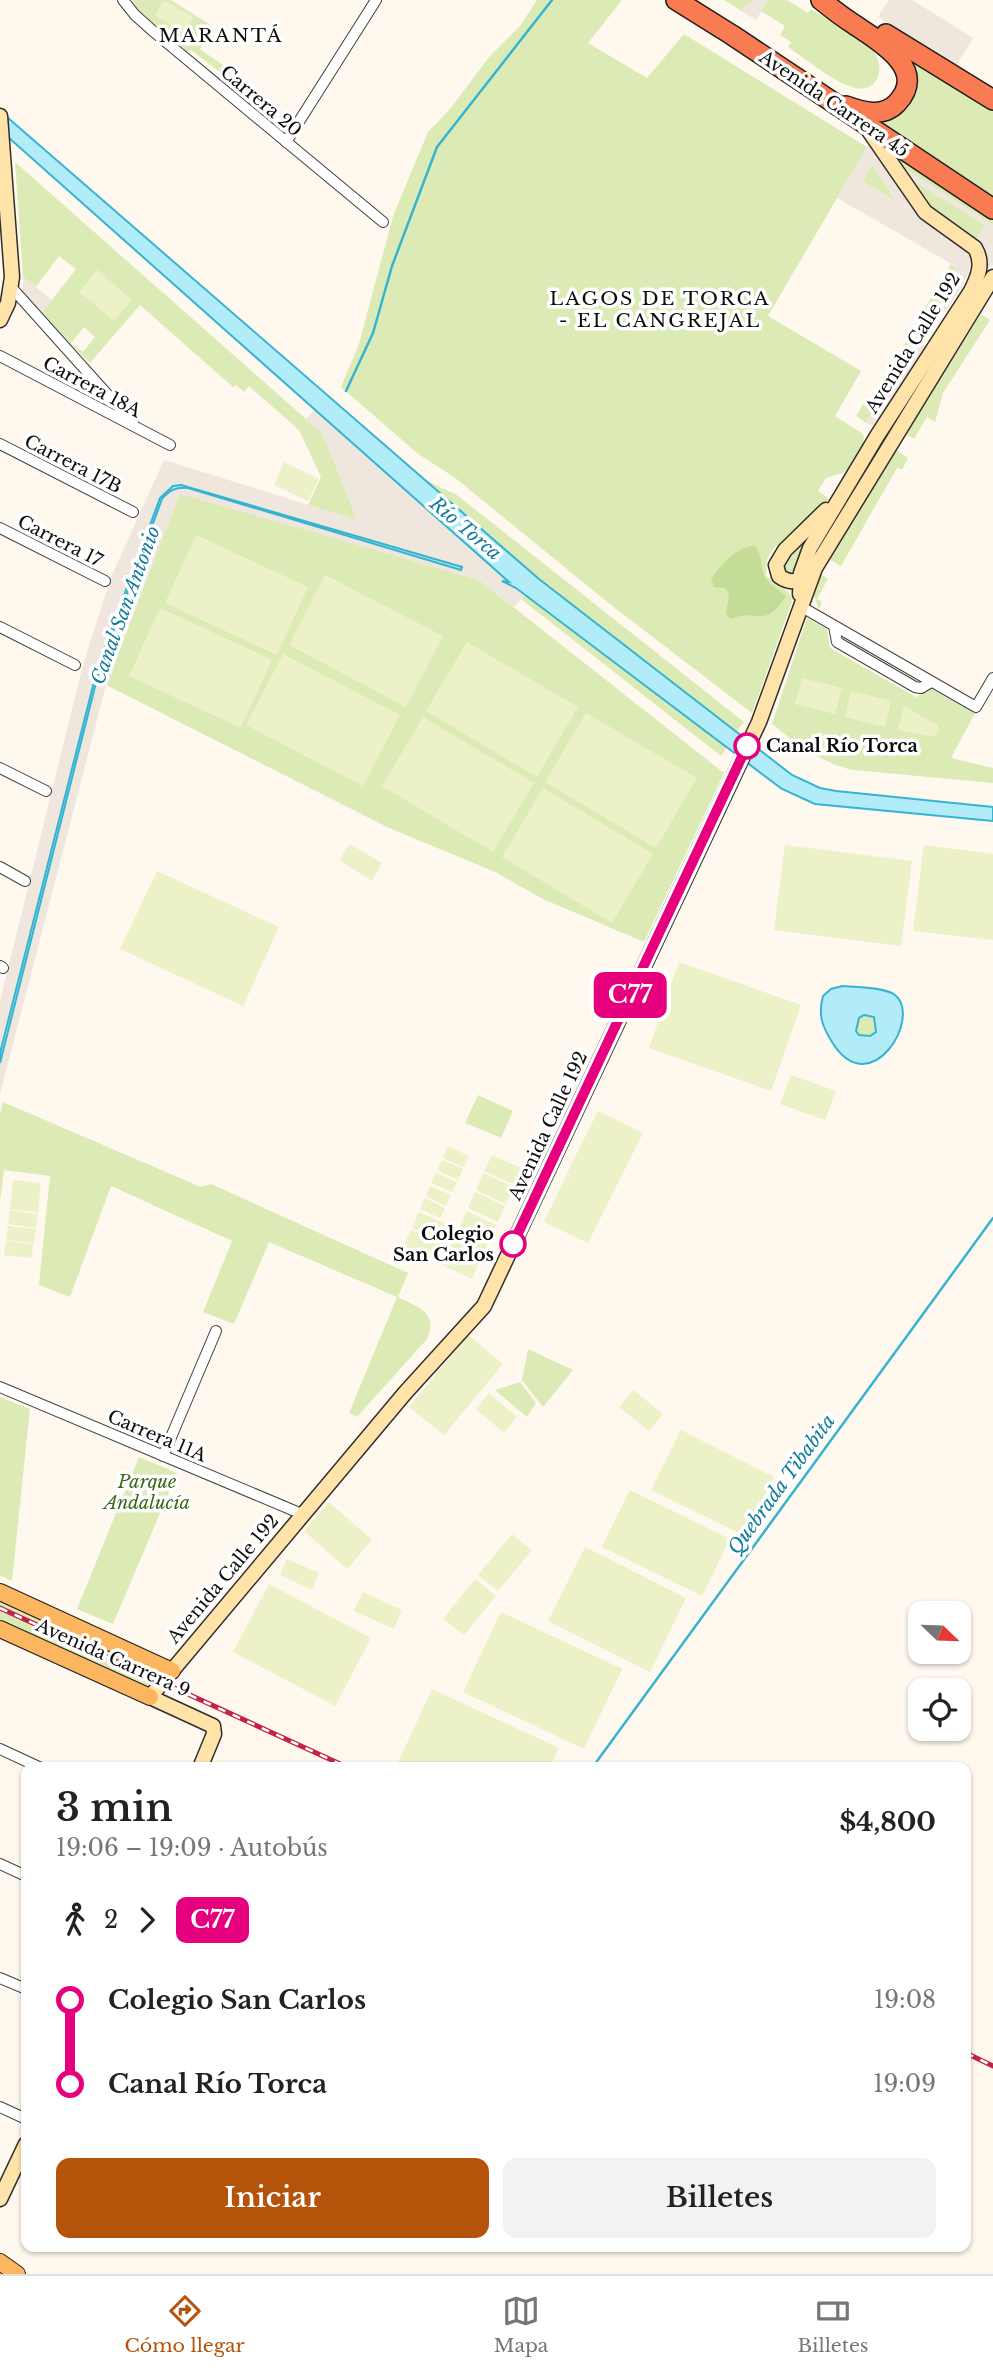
<!DOCTYPE html>
<html lang="es">
<meta charset="utf-8">
<style>
:root{--surface:#fff;--page:#f2f2f2;--text:#222;--muted:#767676;--line:#e0e0e0;--accent:#b45309}
body{margin:0;font-family:"Libre Baskerville",serif;background:var(--page);color:var(--text);height:100vh;display:flex;flex-direction:column;font-size:26px;white-space:nowrap}
*{box-sizing:border-box;margin:0}
p{font-size:23px;color:var(--muted)}
.icon{flex:none;width:38px;height:38px;fill:none;stroke:currentColor;stroke-width:2;stroke-linecap:round;stroke-linejoin:round}
.map{position:relative;flex:1;overflow:hidden}
.panel{position:absolute;left:21px;top:1762px;width:950px;height:490px;display:flex;flex-direction:column;background:var(--surface);border-radius:14px;box-shadow:0 2px 5px #0004}
.panel>*{flex:none}
.badge{padding:0 14px;border-radius:10px;font-size:24px;line-height:46px}
.needle{width:46px;rotate:113deg}
.buttons{position:absolute;left:908px;top:1601px;display:grid;gap:14px}
.buttons a{display:grid;place-items:center;width:63px;height:63px;border-radius:14px;background:var(--surface);box-shadow:0 2px 5px #0004;font-size:35px}
.map>.badge{position:absolute;translate:-50% -50%;box-shadow:0 0 0 4px #fff}
.legs{display:flex;align-items:center;gap:10px;height:77px;padding:0 35px;font-size:23px}
.legs p{margin-inline-start:auto}
.overview{display:flex;align-items:center;justify-content:space-between;height:119px;padding:0 35px}
h1{font-size:38px;font-weight:600;line-height:52px}
.action{display:flex;gap:14px;margin-top:auto;padding:14px 35px}
.action a{flex:1;height:80px;border-radius:14px;background:var(--accent);color:#fff;font-size:28px;font-weight:600;line-height:80px;text-align:center}
.action a+a{background:var(--page);color:var(--text)}
ul{padding:0 35px;list-style:none}
li{display:flex;align-items:center;gap:24px;height:84px;font-size:26px}
li i{display:grid;place-items:center;width:10px;height:100%;margin:0 9px;background:currentColor}
li i::after{content:'';width:18px;height:18px;margin:-9px;border:5px solid;border-radius:50%;background:var(--surface)}
li p{margin-inline-start:auto}
li:first-child i{background:linear-gradient(#0000 50%,currentColor 0)}
li:last-child i{background:linear-gradient(currentColor 50%,#0000 0)}
.tab-bar{display:flex;justify-content:space-around;align-items:center;height:98px;border-top:2px solid var(--line);background:var(--surface);font-size:19px;color:var(--muted)}
.tab-bar a{display:grid;justify-items:center;gap:4px}
.tab-bar .on{color:var(--accent)}
.map>svg:first-child{display:block}
.green{fill:#dcebb6;fill-rule:evenodd}
.forest{fill:#c4dc95}
.pitch{fill:#ecf1c8}
.plaza{fill:#efe6dd;fill-rule:evenodd}
.water{fill:#b1ecf8;stroke:#35b4d2;stroke-width:2;fill-rule:evenodd}
.lines{fill:none;stroke-linecap:round;stroke-linejoin:round}
.stream{stroke:#35b4d2;stroke-width:2.5}
.street-casing{stroke:#404040;stroke-width:12}
.secondary-casing{stroke:#2f2f2f;stroke-width:17}
.primary-casing{stroke:#1e1e1e;stroke-width:18}
.highway-casing{stroke:#1e1e1e;stroke-width:22}
.street{stroke:#fff;stroke-width:10}
.secondary{stroke:#ffe3a9;stroke-width:14}
.primary{stroke:#fdb660;stroke-width:16}
.highway{stroke:#f97b52;stroke-width:19}
.rail-casing{stroke:#c2214a;stroke-width:5}
.rail{stroke:#fff;stroke-width:2.5;stroke-dasharray:8;stroke-linecap:butt}
.line-1-casing{stroke:#fff;stroke-width:16}
.line-1{stroke:#e6007e;stroke-width:10}
.stop-1-dot{fill:#fff;stroke:#e6007e;stroke-width:3.5}
.labels{text-anchor:middle;stroke-width:7;stroke-linejoin:round;paint-order:stroke}
.street-label{font-size:18px;fill:#0d0d0d;stroke:#fff}
.stop-label{font-size:18px;font-weight:bold;fill:#0d0d0d;stroke:#fff;text-anchor:start}
.park-label{font-size:18px;font-style:italic;fill:#3b671b;stroke:#fff}
.neighbourhood-label{font-size:19px;letter-spacing:2px;fill:#0d0d0d;stroke:#fff}
.water-label{font-size:19px;font-style:italic;fill:#127c9c;stroke:#fff}
</style>
<div class="map">
<svg width="993" height="2274" viewBox="0 0 993 2274">
<rect width="100%" height="100%" fill="#fff8ee"/>
<g class="green">
<polygon points="132,0 171,0 212,26 200,49 227,68 224,75 191,50 188,52 139,11"/>
<path d="M537,0H622L588,43L647,78L684,34L867,147L768,316L861,371L835,416L863,434C867,448 854,461 846,472L826,478L818,491L829,499L773,549L767,559L766,575C774,585 787,587 793,599L752,713L611,605L454,477L418,454L341,387L359,344L393,216L428,132L450,109L490,56L520,26Z"/>
<path d="M724,0H787L808,13L811,9C830,21 854,32 870,47C888,64 879,96 852,87C834,82 804,58 788,47L791,42L780,35L785,26L761,11L756,20Z"/>
<path d="M913,61L993,108V199L874,121C882,118 894,116 902,111C916,102 915,76 913,61Z"/>
<polygon points="879,141 993,217 993,225 899,165"/>
<path d="M15,162L323,434L357,520L308,505L321,477L299,430L249,386L244,392L236,385L233,387L140,305L90,363L41,314L76,269L59,256L36,287L23,277ZM84,327L95,337L83,352L71,343Z"/>
<polygon points="872,164 897,202 862,181"/>
<polygon points="908,177 985,225 975,241 937,215"/>
<polygon points="951,264 957,268 927,319 921,315"/>
<polygon points="981,314 990,320 943,393 935,422 927,417 914,439 906,434"/>
<polygon points="908,338 914,341 866,423 856,416 864,403 871,400"/>
<polygon points="896,450 908,458 902,470 897,468 841,566 829,559"/>
<polygon points="425,480 457,495 744,722 736,732 539,579"/>
<polygon points="180,493 479,580 724,773 644,942 543,899 495,872 389,828 106,685"/>
<polygon points="804,540 806,541 793,575 789,577 781,566"/>
<polygon points="821,574 828,579 817,599 822,602 819,610 812,590"/>
<polygon points="525,595 727,747 721,756 521,599"/>
<path d="M807,618L827,629L830,648L916,697L931,689L975,713L951,758L993,768V783L853,770C821,763 797,744 772,724Z"/>
<circle cx="866" cy="1026" r="11"/>
<polygon points="478,1095 513,1111 501,1138 465,1123"/>
<path d="M3,1102L201,1187L211,1184L408,1273L398,1297C417,1307 439,1312 427,1339L357,1417L349,1413L397,1297L269,1242L234,1324L203,1312L232,1241L111,1186L70,1297L39,1285L50,1176L4,1170L0,1202V1114Z"/>
<polygon points="528,1349 573,1370 543,1407 522,1380"/>
<polygon points="520,1382 536,1403 527,1417 495,1390"/>
<polygon points="0,1397 30,1409 12,1581 0,1575"/>
<polygon points="139,1457 177,1473 113,1624 77,1609"/>
<polygon points="0,1599 153,1671 157,1676 150,1686 142,1686 0,1622"/>
</g>
<path class="forest" d="M755,546C763,558 760,564 764,575C768,584 779,590 786,596C764,631 758,607 731,619L726,614L729,594L725,588L714,587L711,579C722,564 735,547 755,546Z"/>
<g class="pitch">
<polygon points="164,0 193,17 183,33 155,15"/>
<polygon points="97,270 132,300 114,321 79,292"/>
<polygon points="284,462 319,479 308,501 274,485"/>
<polygon points="196,535 308,587 277,655 165,603"/>
<polygon points="325,575 443,636 406,707 289,645"/>
<polygon points="160,608 272,660 241,728 129,676"/>
<polygon points="467,642 578,707 537,777 426,711"/>
<polygon points="283,654 400,715 363,786 246,725"/>
<polygon points="802,678 842,688 835,714 795,704"/>
<polygon points="851,691 891,701 885,727 845,717"/>
<polygon points="904,706 937,725 939,729 936,735 933,737 898,730"/>
<polygon points="586,713 697,778 656,848 545,782"/>
<polygon points="423,717 534,783 493,852 382,786"/>
<polygon points="543,788 653,854 612,923 502,857"/>
<polygon points="350,844 382,863 372,881 339,860"/>
<polygon points="785,845 912,861 901,946 774,930"/>
<polygon points="924,845 993,854 993,940 913,931"/>
<polygon points="157,871 279,927 243,1006 120,949"/>
<polygon points="679,962 801,1005 771,1091 649,1048"/>
<polygon points="791,1075 836,1091 825,1120 780,1104"/>
<polygon points="598,1111 643,1133 588,1243 544,1222 567,1174 577,1179 567,1173"/>
<polygon points="448,1146 469,1156 464,1167 443,1158"/>
<polygon points="492,1155 523,1169 515,1185 484,1171"/>
<polygon points="442,1160 463,1169 458,1180 437,1170"/>
<polygon points="436,1173 457,1182 452,1192 431,1183"/>
<polygon points="483,1173 514,1187 506,1204 476,1190"/>
<polygon points="13,1180 41,1183 38,1212 10,1209"/>
<polygon points="430,1186 451,1195 446,1206 426,1196"/>
<polygon points="475,1192 505,1206 498,1222 468,1208"/>
<polygon points="425,1198 445,1208 440,1218 420,1209"/>
<polygon points="10,1210 38,1214 36,1228 8,1224"/>
<polygon points="467,1211 496,1225 489,1241 459,1227"/>
<polygon points="419,1212 450,1226 443,1242 412,1228"/>
<polygon points="8,1226 36,1229 34,1243 6,1240"/>
<polygon points="458,1229 488,1243 480,1260 450,1246"/>
<polygon points="411,1230 442,1244 435,1260 403,1246"/>
<polygon points="6,1241 33,1244 32,1258 4,1255"/>
<polygon points="449,1249 479,1262 472,1279 442,1265"/>
<polygon points="468,1335 503,1364 444,1435 409,1407"/>
<polygon points="633,1390 663,1414 649,1431 619,1407"/>
<polygon points="489,1393 517,1417 504,1433 476,1409"/>
<polygon points="681,1430 774,1477 745,1536 651,1490"/>
<polygon points="630,1490 730,1539 702,1596 602,1547"/>
<polygon points="329,1502 372,1540 347,1569 304,1531"/>
<polygon points="512,1534 532,1550 498,1591 478,1575"/>
<polygon points="585,1547 686,1598 650,1672 548,1621"/>
<polygon points="287,1559 319,1573 312,1590 280,1575"/>
<polygon points="475,1579 496,1596 464,1635 443,1619"/>
<polygon points="269,1584 371,1638 335,1706 233,1652"/>
<polygon points="363,1592 402,1610 394,1629 354,1611"/>
<polygon points="501,1612 622,1669 584,1749 463,1692"/>
<polygon points="432,1689 559,1748 550,1767 396,1767"/>
</g>
<g class="plaza">
<polygon points="754,0 768,0 756,20 740,10"/>
<polygon points="889,0 912,0 973,38 956,66 878,17"/>
<path d="M870,141L915,208L970,251L971,260L968,275L947,310L935,318L927,319L957,267L837,198ZM872,165H873L896,201L862,181Z"/>
<polygon points="899,165 993,225 993,265 985,269 975,241 985,225 908,177"/>
<polygon points="23,277 52,300 41,314 23,295"/>
<polygon points="919,333 924,344 924,351 876,426 866,423"/>
<polygon points="315,409 511,582 504,582 525,595 514,607 479,580 180,494 106,685 0,1094 0,1063 100,667 162,499 167,493 175,489 188,488 461,569 461,567 189,486 181,485 166,491 160,498 98,666 0,1053 0,1001 84,661 112,575 164,460 357,520 323,434 306,419"/>
</g>
<g class="water">
<polygon points="0,111 539,579 792,775 820,788 836,791 993,807 993,821 815,804 782,789 516,588 502,581 509,582 0,130"/>
<path d="M181,485L462,567L461,570L188,488C176,487 169,490 162,499L100,667L0,1063V1053L98,666L160,498L173,486Z"/>
<path d="M842,986C854,987 885,987 895,995C923,1017 870,1104 832,1042C822,1026 818,1015 823,996L831,989ZM864,1015L874,1017L876,1032L870,1036L859,1035L856,1031L859,1018Z"/>
</g>
<g class="lines">
<g class="stream">
<polyline points="346,391 373,333 392,266 437,147 552,0"/>
<polyline points="592,1768 993,1218"/>
</g>
<defs>
<g id="street">
<polyline points="123,0 135,15 154,32 383,222"/>
<polyline points="286,142 376,0"/>
<polyline points="12,288 133,423"/>
<polyline points="0,356 170,445"/>
<polyline points="0,444 133,512"/>
<polyline points="0,528 105,581"/>
<polyline points="800,606 976,707 993,678"/>
<polyline points="834,626 837,642 915,687 921,688 931,682"/>
<polyline points="0,627 75,665"/>
<polyline points="0,768 46,791"/>
<polyline points="0,867 25,881"/>
<polyline points="0,966 3,968"/>
<polyline points="0,1387 302,1514"/>
<polyline points="163,1456 216,1331"/>
<polyline points="0,1749 41,1768"/>
<polyline points="0,1864 26,1876"/>
<polyline points="0,1978 26,1989"/>
<polyline points="0,2107 26,2119"/>
</g>
<g id="secondary">
<polyline points="0,116 12,277 8,303 0,320"/>
<path d="M805,575C796,583 789,583 779,576L776,565L785,550L826,510"/>
<path d="M800,594L801,573L810,548L877,436L971,291C978,277 984,263 975,248L925,212L867,128"/>
<polyline points="200,1768 214,1734 213,1726 150,1697 405,1393 484,1306 759,722 815,568 993,277"/>
<polyline points="0,2199 26,2144"/>
</g>
<g id="primary">
<polyline points="0,1592 172,1671"/>
<polyline points="0,1629 150,1697"/>
<polyline points="0,2262 17,2274"/>
</g>
<g id="highway">
<polyline points="676,0 732,35 993,209"/>
<path d="M821,0C831,8 841,16 852,23C875,39 930,68 897,103C883,118 863,112 846,106"/>
<polyline points="886,34 993,100"/>
</g>
</defs>
<use href="#street" class="street-casing"/>
<use href="#secondary" class="secondary-casing"/>
<use href="#primary" class="primary-casing"/>
<use href="#highway" class="highway-casing"/>
<use href="#street" class="street"/>
<use href="#secondary" class="secondary"/>
<use href="#primary" class="primary"/>
<use href="#highway" class="highway"/>
<defs>
<g id="rail">
<polyline points="0,1608 349,1768"/>
<polyline points="966,2053 993,2066"/>
</g>
</defs>
<use href="#rail" class="rail-casing"/>
<use href="#rail" class="rail"/>
</g>
<g class="lines">
<defs>
<polyline id="line-1" points="513,1244 747,746"/>
</defs>
<use href="#line-1" class="line-1-casing"/>
<use href="#line-1" class="line-1"/>
</g>
<g class="stop-1-dot">
<circle cx="747" cy="746" r="12"/>
<circle cx="513" cy="1244" r="12"/>
</g>
<g class="labels">
<g class="street-label">
<text transform="translate(261 101) rotate(40)" y="6">Carrera 20</text>
<text transform="translate(834 104) rotate(34)" y="6">Avenida Carrera 45</text>
<text transform="translate(913 343) rotate(-58)" y="6">Avenida Calle 192</text>
<text transform="translate(92 387) rotate(28)" y="6">Carrera 18A</text>
<text transform="translate(73 464) rotate(27)" y="6">Carrera 17B</text>
<text transform="translate(60 541) rotate(27)" y="6">Carrera 17</text>
<text transform="translate(548 1126) rotate(-65)" y="6">Avenida Calle 192</text>
<text transform="translate(157 1436) rotate(23)" y="6">Carrera 11A</text>
<text transform="translate(223 1579) rotate(-50)" y="6">Avenida Calle 192</text>
<text transform="translate(113 1658) rotate(24)" y="6">Avenida Carrera 9</text>
</g>
<g class="stop-label">
<text x="766" y="752">Canal Río Torca</text>
<text x="494" y="1240" text-anchor="end">Colegio<tspan x="494" dy="21">San Carlos</tspan></text>
</g>
<g class="park-label">
<text x="147" y="1488">Parque<tspan x="147" dy="21">Andalucía</tspan></text>
</g>
<g class="neighbourhood-label">
<text x="221" y="42">MARANTÁ</text>
<text x="660" y="305">LAGOS DE TORCA<tspan x="660" dy="22">- EL CANGREJAL</tspan></text>
</g>
<g class="water-label">
<text transform="translate(466 528) rotate(40)" y="7">Río Torca</text>
<text transform="translate(125 605) rotate(-70)" y="7">Canal San Antonio</text>
<text transform="translate(781 1484) rotate(-54)" y="7">Quebrada Tibabita</text>
</g>
</g>
</svg>
<div class="buttons">
<a><svg class="needle" viewBox="-14 -14 28 28"><path d="M0-13l5 13h-10z" fill="#e53935"/><path d="M0 13l5-13h-10z" fill="#767676"/></svg></a>
<a><svg class="icon" aria-label="locate" viewBox="0 0 24 24"><circle cx="12" cy="12" r="6"/><path d="M12 2v4M12 18v4M2 12h4M18 12h4"/></svg></a>
</div>
<b class="badge" style="left:630px;top:995px;background:#e6007e;color:#fff">C77</b>
<section class="panel">
<div class="overview"><div><h1>3 min</h1><p>19:06 – 19:09 · Autobús</p></div><b>$4,800</b></div>
<div class="legs"><svg class="icon" aria-label="walk" viewBox="0 0 24 24"><circle cx="13" cy="4" r="2"/><path d="M13 8l-2 6 4 7M11 14l-3 7M7 12l3-4h3l4 4"/></svg>2<svg class="icon" aria-label="forward" viewBox="0 0 24 24"><path d="M9 5l7 7-7 7"/></svg><b class="badge" style="background:#e6007e;color:#fff">C77</b></div>
<ul>
<li><i style="color:#e6007e"></i><b>Colegio San Carlos</b><p>19:08</p></li>
<li><i style="color:#e6007e"></i><b>Canal Río Torca</b><p>19:09</p></li>
</ul>
<div class="action"><a>Iniciar</a><a>Billetes</a></div>
</section>
</div>
<nav class="tab-bar">
<a class="on"><svg class="icon" aria-label="directions" viewBox="0 0 24 24"><path d="M12 3l9 9-9 9-9-9zM9 14v-3h6M13 9l2 2-2 2"/></svg>Cómo llegar</a>
<a><svg class="icon" aria-label="map" viewBox="0 0 24 24"><path d="M3 6l6-2 6 2 6-2v14l-6 2-6-2-6 2zM9 4v14M15 6v14"/></svg>Mapa</a>
<a><svg class="icon" aria-label="tickets" viewBox="0 0 24 24"><path d="M3 7h18v10H3zM15 7v10"/></svg>Billetes</a>
</nav>
